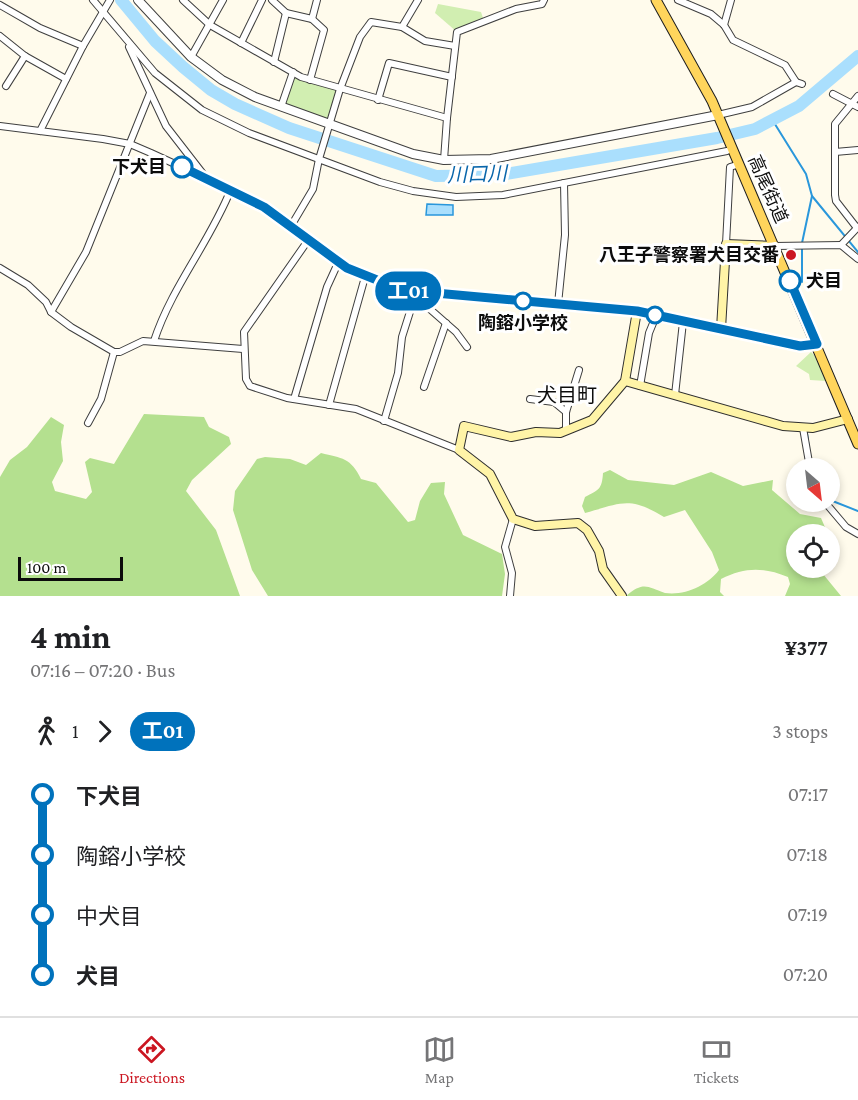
<!DOCTYPE html>
<meta charset="utf-8">
<style>
:root{--surface:#fff;--page:#f2f2f2;--text:#202124;--muted:#757577;--line:#e0e0e0;--accent:#cb1621}
body{margin:0;font-family:"Crimson Pro","Noto Sans JP",serif;background:var(--page);color:var(--text);height:100vh;display:flex;flex-direction:column;font-size:22px;white-space:nowrap}
*{box-sizing:border-box;margin:0}
p{font-size:20px;color:var(--muted)}
.icon{flex:none;width:33px;height:33px;fill:none;stroke:currentColor;stroke-width:2;stroke-linecap:round;stroke-linejoin:round}
.map{position:relative;height:596px;overflow:hidden}
.side{display:flex;flex-direction:column;background:var(--surface);flex:1}
.side>*{flex:none}
.badge{padding:0 12px;border-radius:20px;font-size:21px;line-height:39px}
.needle{width:39px;rotate:152deg}
.fabs{position:absolute;left:786px;top:458px;display:grid;gap:12px}
.fabs a{display:grid;place-items:center;width:54px;height:54px;border-radius:50%;background:var(--surface);box-shadow:0 3px 9px #0003;font-size:30px}
.scale{position:absolute;left:18px;bottom:15px;width:105px;box-sizing:border-box;padding-left:6px;border:3px solid #0c0c0c;border-top:0;font-size:16px;line-height:21px;white-space:nowrap;color:#0c0c0c;-webkit-text-stroke:4px #fff;paint-order:stroke}
.map>.badge{position:absolute;translate:-50% -50%;box-shadow:0 0 0 3px #fff}
.legs{display:flex;align-items:center;gap:9px;height:66px;padding:0 30px;font-size:20px}
.legs p{margin-inline-start:auto}
.head{display:flex;align-items:center;justify-content:space-between;height:102px;padding:0 30px}
h1{font-size:33px;font-weight:700;line-height:45px}
ul{padding:0 30px;list-style:none}
li{display:flex;align-items:center;gap:21px;height:60px;font-size:22px}
li i{display:grid;place-items:center;width:9px;height:100%;margin:0 8px;background:currentColor}
li i::after{content:'';width:15px;height:15px;margin:-8px;border:4px solid;border-radius:50%;background:var(--surface)}
li p{margin-inline-start:auto}
li:first-child i{background:linear-gradient(#0000 50%,currentColor 0)}
li:last-child i{background:linear-gradient(currentColor 50%,#0000 0)}
.menu{display:flex;justify-content:space-around;align-items:center;height:84px;border-top:2px solid var(--line);background:var(--surface);font-size:16px;color:var(--muted)}
.menu a{display:grid;justify-items:center;gap:3px}
.menu .selected{color:var(--accent)}
.map>svg:first-child{display:block}
.green{fill:#d1eeb1}
.forest{fill:#b4e08f}
.water{fill:#aadffd;stroke:#2a97db;stroke-width:1.5}
.lines{fill:none;stroke-linecap:round;stroke-linejoin:round}
.stream{stroke:#2a97db;stroke-width:2}
.river{stroke:#aadffd;stroke-width:12}
.minor-casing{stroke:#3f3f3f;stroke-width:8}
.tertiary-casing{stroke:#3f3f3f;stroke-width:10}
.secondary-casing{stroke:#2e2e2e;stroke-width:10}
.primary-casing{stroke:#1d1d1d;stroke-width:11}
.minor{stroke:#fff;stroke-width:6}
.tertiary{stroke:#fff;stroke-width:8}
.secondary{stroke:#fff4a7;stroke-width:8}
.primary{stroke:#ffd55c;stroke-width:9}
.line-1-casing{stroke:#fff;stroke-width:14}
.line-1{stroke:#0072bc;stroke-width:9}
.stop-1-dot{fill:#fff;stroke:#0072bc;stroke-width:3}
.poi-dot{fill:#cb1621;stroke:#fff;stroke-width:2}
.labels{text-anchor:middle;stroke-width:6;stroke-linejoin:round;paint-order:stroke}
.stop-label{font-size:18px;font-weight:bold;fill:#0c0c0c;stroke:#fff;text-anchor:end}
.street-label{font-size:18px;fill:#0c0c0c;stroke:#fff}
.poi-label{font-size:18px;font-weight:bold;fill:#0c0c0c;stroke:#fff;text-anchor:end}
.water-label{font-size:20px;font-style:italic;fill:#0966ab;stroke:#fff}
.neighbourhood-label{font-size:20px;fill:#0c0c0c;stroke:#fff}
</style>
<div class="map">
<svg width="858" height="596" viewBox="0 0 858 596">
<rect width="100%" height="100%" fill="#fffbec"/>
<g class="green">
<polygon points="438,4 481,12 484,21 457,32 435,13"/>
<polygon points="293,72 340,89 328,119 283,103"/>
<polygon points="811,352 814,355 826,381 810,380 809,374 796,366"/>
</g>
<g class="forest">
<polygon points="144,414 204,417 209,427 229,437 231,444 192,480 186,491 216,530 240,596 0,596 0,477 10,460 27,447 51,417 64,425 61,442 63,461 52,482 55,491 86,499 92,492 85,462 90,458 114,464"/>
<path d="M321,453C342,458 351,458 361,479L376,483L408,522L415,520L420,501L431,483L445,482L444,494L463,535L502,554L505,574L502,596H268L252,570L233,510L235,491L257,459L265,457L290,459L306,465Z"/>
<path d="M610,470L628,480L674,485L711,472L743,486L773,480L772,490L800,514L821,518L827,532L796,534V567H821L823,574L841,596H785L790,584L788,577C763,567 745,567 721,579L720,592L724,596H626C644,581 647,587 665,593C685,596 708,585 719,570L712,552L685,510L664,517C629,496 622,503 585,513L582,506L585,497C599,490 602,489 603,473Z"/>
</g>
<polygon class="water" points="427,204 453,205 453,215 426,215"/>
<g class="lines">
<g class="stream">
<polyline points="773,121 806,174 812,196 858,252"/>
<polyline points="802,243 812,196"/>
<polyline points="802,249 802,282"/>
<polyline points="807,433 810,457"/>
<polyline points="830,500 858,511"/>
</g>
<polyline class="river" points="121,0 155,41 183,67 211,90 235,104 289,128 436,176 500,175 717,138 755,129 799,106 858,56"/>
<defs>
<g id="minor">
<polyline points="93,0 155,73 202,110 249,133 380,182 413,191 456,197 503,195 727,151"/>
<polyline points="183,0 210,25 301,77 447,118 444,160"/>
<polyline points="272,0 286,13 312,19 324,30 310,80"/>
<polyline points="678,0 711,14 724,25 733,40 785,65 796,82 802,84"/>
<polyline points="0,5 40,28 83,46"/>
<polyline points="312,19 317,0"/>
<polyline points="724,25 731,0"/>
<polyline points="402,27 425,41 455,46"/>
<polyline points="0,36 25,56 66,79"/>
<polyline points="241,43 262,0"/>
<polyline points="129,47 166,126 204,175"/>
<polyline points="191,57 223,0"/>
<polyline points="274,62 286,13"/>
<polyline points="6,86 25,56"/>
<polyline points="833,94 858,107"/>
<polyline points="378,100 389,63 452,77"/>
<polyline points="281,107 293,72"/>
<polyline points="718,115 752,107 796,82"/>
<polyline points="447,118 457,32 516,9 542,4 544,0"/>
<polyline points="0,126 103,139 130,144 151,153 249,198 338,263 365,277 402,290 637,311"/>
<polyline points="40,131 83,46 110,0"/>
<polyline points="835,152 858,150"/>
<polyline points="291,226 313,189 319,159 340,89 360,37 371,22 402,27 418,0"/>
<polyline points="857,228 836,201 835,195 835,124 858,96"/>
<polyline points="309,239 244,332 246,379 250,386 287,398 356,409 459,450"/>
<polyline points="726,244 730,167 740,164"/>
<polyline points="841,245 858,227"/>
<polyline points="775,246 841,245 858,259"/>
<polyline points="0,268 28,285 46,302 51,312 71,327 114,352 120,352 143,341 243,349"/>
<polyline points="415,292 415,296 456,332 467,347"/>
<polyline points="558,304 565,235 564,183"/>
<polyline points="51,312 86,252 150,93"/>
<path d="M154,341C172,286 210,242 231,189"/>
<polyline points="640,386 649,333 656,316"/>
<polyline points="424,387 446,323"/>
<polyline points="675,395 683,322"/>
<polyline points="294,399 327,287 338,263"/>
<polyline points="530,399 554,402 566,412"/>
<polyline points="329,405 365,277"/>
<polyline points="384,421 398,373 402,337 415,296"/>
<polyline points="88,423 101,399 114,352"/>
<polyline points="803,428 810,468"/>
<polyline points="566,429 566,412 579,370"/>
<polyline points="824,501 846,527 858,534"/>
<polyline points="510,596 512,573 505,547 513,519"/>
</g>
<polyline id="tertiary" points="138,0 191,57 222,80 255,97 413,154 444,160 491,159 718,115"/>
<g id="secondary">
<polyline points="721,329 726,244 775,246"/>
<polyline points="625,381 783,426 813,428 848,419"/>
<polyline points="622,596 603,569 599,551 587,530 578,523 535,526 513,519 490,474 459,450 464,426 511,437 536,432 560,433 592,420 625,381 637,311 800,346 817,344"/>
</g>
<polyline id="primary" points="656,0 712,101 858,444"/>
</defs>
<use href="#minor" class="minor-casing"/>
<use href="#tertiary" class="tertiary-casing"/>
<use href="#secondary" class="secondary-casing"/>
<use href="#primary" class="primary-casing"/>
<use href="#minor" class="minor"/>
<use href="#tertiary" class="tertiary"/>
<use href="#secondary" class="secondary"/>
<use href="#primary" class="primary"/>
</g>
<g class="lines">
<defs>
<polyline id="line-1" points="182,167 264,207 347,268 402,290 637,311 800,346 817,344 790,281"/>
</defs>
<use href="#line-1" class="line-1-casing"/>
<use href="#line-1" class="line-1"/>
</g>
<g class="stop-1-dot">
<circle cx="182" cy="167" r="10"/>
<circle cx="790" cy="281" r="10"/>
<circle cx="523" cy="301" r="8"/>
<circle cx="655" cy="315" r="8"/>
</g>
<circle class="poi-dot" cx="791" cy="255" r="6"/>
<g class="labels">
<g class="stop-label">
<text x="166" y="173">下犬目</text>
<text x="806" y="287" text-anchor="start">犬目</text>
<text x="523" y="329" text-anchor="middle">陶鎔小学校</text>
</g>
<g class="street-label">
<text transform="translate(768 189) rotate(66)" y="6">高尾街道</text>
</g>
<g class="poi-label">
<text x="779" y="261">八王子警察署犬目交番</text>
</g>
<g class="water-label">
<text transform="translate(477 174) rotate(-2)" y="7">川口川</text>
</g>
<g class="neighbourhood-label">
<text x="567" y="402">犬目町</text>
</g>
</g>
</svg>
<div class="fabs">
<a><svg class="needle" viewBox="-14 -14 28 28"><path d="M0-13l5 13h-10z" fill="#e53935"/><path d="M0 13l5-13h-10z" fill="#757577"/></svg></a>
<a><svg class="icon" aria-label="locate" viewBox="0 0 24 24"><circle cx="12" cy="12" r="6"/><path d="M12 2v4M12 18v4M2 12h4M18 12h4"/></svg></a>
</div>
<div class="scale">100 m</div>
<b class="badge" style="left:408px;top:291px;background:#0072bc;color:#fff">工01</b>
</div>
<section class="side">
<div class="head"><div><h1>4 min</h1><p>07:16 – 07:20 · Bus</p></div><b>¥377</b></div>
<div class="legs"><svg class="icon" aria-label="walk" viewBox="0 0 24 24"><circle cx="13" cy="4" r="2"/><path d="M13 8l-2 6 4 7M11 14l-3 7M7 12l3-4h3l4 4"/></svg>1<svg class="icon" aria-label="forward" viewBox="0 0 24 24"><path d="M9 5l7 7-7 7"/></svg><b class="badge" style="background:#0072bc;color:#fff">工01</b><p>3 stops</p></div>
<ul>
<li><i style="color:#0072bc"></i><b>下犬目</b><p>07:17</p></li>
<li><i style="color:#0072bc"></i><span>陶鎔小学校</span><p>07:18</p></li>
<li><i style="color:#0072bc"></i><span>中犬目</span><p>07:19</p></li>
<li><i style="color:#0072bc"></i><b>犬目</b><p>07:20</p></li>
</ul>
</section>
<nav class="menu">
<a class="selected"><svg class="icon" aria-label="directions" viewBox="0 0 24 24"><path d="M12 3l9 9-9 9-9-9zM9 14v-3h6M13 9l2 2-2 2"/></svg>Directions</a>
<a><svg class="icon" aria-label="map" viewBox="0 0 24 24"><path d="M3 6l6-2 6 2 6-2v14l-6 2-6-2-6 2zM9 4v14M15 6v14"/></svg>Map</a>
<a><svg class="icon" aria-label="tickets" viewBox="0 0 24 24"><path d="M3 7h18v10H3zM15 7v10"/></svg>Tickets</a>
</nav>
